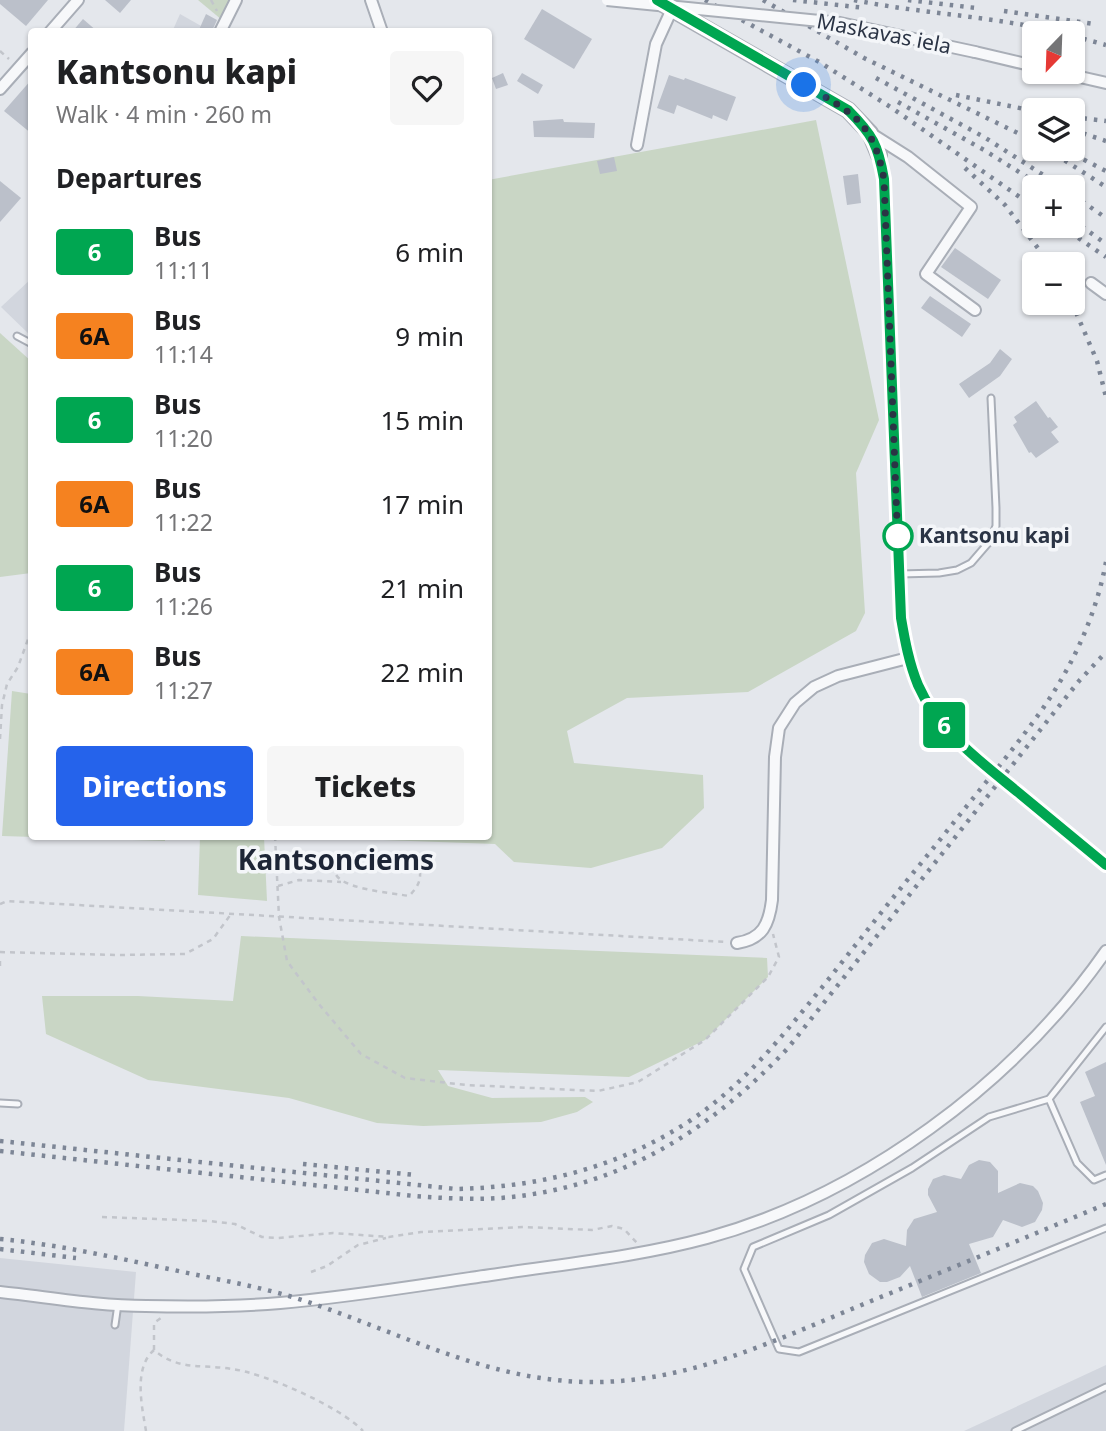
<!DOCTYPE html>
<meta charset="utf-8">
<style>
:root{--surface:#fff;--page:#f6f6f6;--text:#202124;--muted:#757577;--accent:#2563eb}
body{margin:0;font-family:"Noto Sans",sans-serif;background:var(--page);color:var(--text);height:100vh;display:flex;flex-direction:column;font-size:26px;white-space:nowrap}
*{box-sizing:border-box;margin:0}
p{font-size:23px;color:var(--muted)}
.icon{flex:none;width:38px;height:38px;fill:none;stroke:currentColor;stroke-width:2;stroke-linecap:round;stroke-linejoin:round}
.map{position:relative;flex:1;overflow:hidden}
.side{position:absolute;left:28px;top:28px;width:464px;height:812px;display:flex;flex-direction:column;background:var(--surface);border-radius:7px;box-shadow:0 2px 5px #0004}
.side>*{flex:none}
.badge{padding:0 14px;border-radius:5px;font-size:24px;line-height:46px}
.needle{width:46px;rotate:203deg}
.fabs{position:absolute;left:1022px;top:21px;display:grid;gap:14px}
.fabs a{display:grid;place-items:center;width:63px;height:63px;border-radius:7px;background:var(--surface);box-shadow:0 2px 5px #0004;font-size:35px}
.you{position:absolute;width:35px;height:35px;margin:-18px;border:5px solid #fff;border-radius:50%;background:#1a73e8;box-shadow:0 0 0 10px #1a73e833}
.map>.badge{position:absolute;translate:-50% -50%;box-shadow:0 0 0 4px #fff}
h2{padding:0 28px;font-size:26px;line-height:63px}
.round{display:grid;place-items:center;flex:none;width:74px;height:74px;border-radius:7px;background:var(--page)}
.head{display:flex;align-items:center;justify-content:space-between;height:119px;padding:0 28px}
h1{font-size:33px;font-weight:800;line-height:52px}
.cta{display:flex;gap:14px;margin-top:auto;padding:14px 28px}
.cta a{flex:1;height:80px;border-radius:7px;background:var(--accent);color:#fff;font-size:28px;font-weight:800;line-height:80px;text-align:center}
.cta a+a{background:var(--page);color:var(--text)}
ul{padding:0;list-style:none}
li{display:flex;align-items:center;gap:21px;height:84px;padding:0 28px}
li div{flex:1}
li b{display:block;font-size:26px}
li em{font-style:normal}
li .badge{min-width:77px;font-weight:700;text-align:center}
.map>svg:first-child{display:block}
.built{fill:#d2d6de}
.green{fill:#c9d6c5}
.building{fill:#bbc0ca}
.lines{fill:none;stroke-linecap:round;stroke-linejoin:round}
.lane-casing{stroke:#a9aeb7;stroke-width:9}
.street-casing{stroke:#a9aeb7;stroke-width:14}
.secondary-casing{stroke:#a9aeb7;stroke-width:18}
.path{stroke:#c2c5cb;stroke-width:2.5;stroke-dasharray:5 5;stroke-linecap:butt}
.lane{stroke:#f7f8fa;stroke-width:5}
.street{stroke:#f7f8fa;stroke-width:10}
.secondary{stroke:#fff;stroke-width:14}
.rail{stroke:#7d8696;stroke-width:4.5;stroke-dasharray:3.5 7;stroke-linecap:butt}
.street-bridge-casing{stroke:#a9aeb7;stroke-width:14;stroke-linecap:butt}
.street-bridge{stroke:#f7f8fa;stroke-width:10}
.line-casing{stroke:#fff;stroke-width:16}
.line{stroke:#00a651;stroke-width:10}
.walk{stroke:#2b3445;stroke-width:7;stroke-dasharray:0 12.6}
.stop-dot{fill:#fff;stroke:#00a651;stroke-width:3.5}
.labels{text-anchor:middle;stroke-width:7;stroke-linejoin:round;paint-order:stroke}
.street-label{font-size:21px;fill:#2b3445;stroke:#f4f6f9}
.stop-label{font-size:21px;font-weight:bold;fill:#2b3445;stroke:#f4f6f9;text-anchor:start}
.district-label{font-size:28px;font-weight:bold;fill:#1d2536;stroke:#f4f6f9}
</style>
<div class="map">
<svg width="1106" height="1431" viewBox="0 0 1106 1431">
<rect width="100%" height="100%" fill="#e4e7ec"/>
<g class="built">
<polygon points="180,14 210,31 172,32"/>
<polygon points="31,279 31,336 1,307"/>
<polygon points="0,1258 136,1272 124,1431 0,1431"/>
<polygon points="1106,1365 1106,1431 964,1431"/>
</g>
<g class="green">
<polygon points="198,0 231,0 222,20"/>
<polygon points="816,120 879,420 856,473 865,613 856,631 748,692 627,698 567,731 574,763 703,775 704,808 662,848 591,868 514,862 495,844 327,838 326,837 488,836 488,180"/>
<polygon points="0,333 32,362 31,573 0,577"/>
<polygon points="12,691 31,694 32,836 165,837 165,841 2,836"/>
<polygon points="200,837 264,837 267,901 198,895"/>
<polygon points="241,936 767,958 768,977 705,1040 629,1077 438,1070 448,1086 492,1098 585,1097 593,1102 577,1112 541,1122 423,1126 377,1123 289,1098 148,1080 46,1034 42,996 138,996 233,1001"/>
</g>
<g class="building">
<polygon points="0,0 48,0 26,26 0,4"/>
<polygon points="105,0 131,0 120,13"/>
<polygon points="542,9 592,39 574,69 524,39"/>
<polygon points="206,14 217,20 212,31 198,32"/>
<polygon points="83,19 98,32 72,32"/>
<polygon points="503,73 508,85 496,89 492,78"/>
<polygon points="522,73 543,85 538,94 517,81"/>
<polygon points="669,75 684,80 685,78 736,97 727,121 713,115 712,119 677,105 674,114 657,108"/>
<polygon points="32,79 32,134 4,111"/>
<polygon points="563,119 564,122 595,123 594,138 534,137 533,121"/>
<polygon points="614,157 617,171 600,174 597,161"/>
<polygon points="858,174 861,203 847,205 843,176"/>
<polygon points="0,181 21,198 0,222"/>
<polygon points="955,248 1001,280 988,299 941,267"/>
<polygon points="930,296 971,324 962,337 921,308"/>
<polygon points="1000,349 1012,359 1000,376 969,398 959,384 990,363"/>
<polygon points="1036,401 1048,418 1050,417 1058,427 1051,432 1059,442 1036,458 1031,452 1029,453 1013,425 1017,422 1014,417"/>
<polygon points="1106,1062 1106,1165 1080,1102 1095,1096 1085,1072"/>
<polygon points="979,1160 990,1162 998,1171 998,1193 1020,1183 1033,1186 1038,1191 1043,1203 1042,1210 1035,1222 1022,1227 1003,1220 993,1237 969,1244 981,1273 922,1297 910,1266 900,1277 887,1282 880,1282 869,1274 864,1262 865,1255 872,1243 884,1239 906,1246 907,1230 914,1219 937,1212 928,1195 928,1189 933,1179 944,1175 961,1179 969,1165"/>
</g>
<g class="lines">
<defs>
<g id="lane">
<polyline points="17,336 32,344"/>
<polyline points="899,574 939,573 957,570 971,563 990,541 996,526 996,508 991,398"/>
<polyline points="1106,1027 1049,1099 989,1117 912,1168 829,1215 753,1247 744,1269 779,1349 799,1352 1106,1228"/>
<polyline points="1049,1099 1077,1163 1094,1180 1106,1175"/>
<polyline points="0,1103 18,1104"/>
<polyline points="115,1325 118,1304"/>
<polyline points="1015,1431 1106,1387"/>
</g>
<g id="street">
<polyline points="371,0 382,32"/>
<polyline points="50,32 78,0"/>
<polyline points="220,32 236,0"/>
<polyline points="975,52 1034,66"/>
<polyline points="1058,72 1106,83"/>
<polyline points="0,89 32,53"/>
<polyline points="870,133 908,157 971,207 926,274 975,310"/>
<polyline points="637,145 656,44 672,9"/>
<path d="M879,155L884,179L901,618C905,641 909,663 918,685C938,731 981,762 1019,793C1048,817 1077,841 1106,865"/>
<polyline points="1091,283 1106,294"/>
<path d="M737,943C763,939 769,924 772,900L775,757L779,728L795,703L814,687L838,676L908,658"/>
<path d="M0,1292C48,1297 97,1306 146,1306C190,1307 235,1307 280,1303C350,1297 421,1285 491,1275C563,1264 637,1257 707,1238C863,1195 1014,1083 1106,951"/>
</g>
<polyline id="secondary" points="661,3 848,110 870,133 879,155"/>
</defs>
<use href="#lane" class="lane-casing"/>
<use href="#street" class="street-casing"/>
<use href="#secondary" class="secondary-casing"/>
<g class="path">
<polyline points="211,0 217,11"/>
<polyline points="0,51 9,59"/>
<polyline points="0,739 2,705 7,684 18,667 32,628"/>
<polyline points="275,836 279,917 287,961 318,1003 361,1054 405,1078 466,1085 598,1091 638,1082 705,1040 768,977 779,957 773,934"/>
<path d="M346,857C371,857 396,854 419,866C422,879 419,886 409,896C394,893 332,889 335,869C337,862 341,860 346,857Z"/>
<polyline points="278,886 299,880 341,882"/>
<polyline points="0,904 7,901 726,942"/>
<polyline points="0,952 117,955 185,954 213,939 231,914"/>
<polyline points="0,961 0,969"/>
<polyline points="102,1217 209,1221 235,1224 262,1237 278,1238 333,1233 389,1237 421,1232 524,1227 592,1230 612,1226 624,1229 637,1243"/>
<polyline points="311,1272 327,1266 358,1245 386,1238"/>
<polyline points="154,1350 154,1323 161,1318"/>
<path d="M146,1431C142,1407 133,1368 154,1350C178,1371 203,1364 232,1369C264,1373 341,1407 363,1431"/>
</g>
<use href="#lane" class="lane"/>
<use href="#street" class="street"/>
<use href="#secondary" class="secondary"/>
<g class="rail">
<polyline points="705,0 821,63 892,108 1034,207"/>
<polyline points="763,0 864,58 1034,141"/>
<polyline points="793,0 865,8"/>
<path d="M854,0C923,14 993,16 1062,33"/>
<polyline points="908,0 976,8"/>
<polyline points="1004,11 1094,24"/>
<polyline points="1073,36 1106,45"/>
<polyline points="876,78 984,137 1062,187"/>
<polyline points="956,95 1034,111"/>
<polyline points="898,102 984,150 1043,187"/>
<polyline points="1073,117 1106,121"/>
<polyline points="1073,130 1106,141"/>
<polyline points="1047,149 1106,187"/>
<polyline points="1065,150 1106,171"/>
<polyline points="965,168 1005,205 1050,264"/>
<polyline points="1073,195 1106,218"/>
<polyline points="1073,220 1106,244"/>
<polyline points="1061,226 1106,257"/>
<polyline points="1072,303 1097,361 1106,397"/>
<path d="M0,1141L456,1189C541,1187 620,1167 691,1120C745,1084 784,1034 824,985C854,947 883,910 913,873C941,839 968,804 996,770C1018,742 1040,715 1058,685C1081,647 1098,605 1106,562"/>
<path d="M0,1151L414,1196C442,1198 471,1200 500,1198C617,1189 709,1132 788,1048L1079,681L1106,652"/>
<polyline points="303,1164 415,1175"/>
<path d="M0,1239C62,1245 122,1259 183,1272C225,1281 267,1288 308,1302C400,1333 487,1380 586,1382C686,1384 773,1341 864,1304C944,1271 1025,1238 1106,1204"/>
<polyline points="0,1249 76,1258"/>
</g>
<defs>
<polyline id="street-bridge" points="607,0 840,23 975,52"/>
</defs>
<use href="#street-bridge" class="street-bridge-casing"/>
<use href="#street-bridge" class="street-bridge"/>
</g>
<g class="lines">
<defs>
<path id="line" d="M657,0L848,110C873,135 878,145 884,179L901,618C905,641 909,663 918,685C938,731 981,762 1019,793C1048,817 1077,841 1106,865"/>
</defs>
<use href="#line" class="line-casing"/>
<use href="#line" class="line"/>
<path class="walk" d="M804,85C853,113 873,121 884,179L898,548V536"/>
</g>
<circle class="stop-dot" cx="898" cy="536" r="14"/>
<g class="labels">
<g class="street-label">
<text transform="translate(884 34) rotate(11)" y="7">Maskavas iela</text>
</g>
<g class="stop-label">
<text x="919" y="543">Kantsonu kapi</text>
</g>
<g class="district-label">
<text x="336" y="870">Kantsonciems</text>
</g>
</g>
</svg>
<div class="fabs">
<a><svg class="needle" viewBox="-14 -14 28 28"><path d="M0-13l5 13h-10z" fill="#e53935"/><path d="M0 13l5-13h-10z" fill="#757577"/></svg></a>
<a><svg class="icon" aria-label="layers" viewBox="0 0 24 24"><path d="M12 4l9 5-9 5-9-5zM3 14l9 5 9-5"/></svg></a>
<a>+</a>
<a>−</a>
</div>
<div class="you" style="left:804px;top:85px"></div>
<b class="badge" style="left:944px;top:725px;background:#00a651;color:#fff">6</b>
<section class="side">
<div class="head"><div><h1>Kantsonu kapi</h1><p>Walk · 4 min · 260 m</p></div><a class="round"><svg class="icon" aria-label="heart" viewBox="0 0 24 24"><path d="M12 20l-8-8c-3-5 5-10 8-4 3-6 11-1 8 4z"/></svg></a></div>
<h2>Departures</h2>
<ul>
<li><span class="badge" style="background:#00a651;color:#fff">6</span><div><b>Bus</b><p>11:11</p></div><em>6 min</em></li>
<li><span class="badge" style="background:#f58220;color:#111">6A</span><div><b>Bus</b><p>11:14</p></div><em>9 min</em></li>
<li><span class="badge" style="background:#00a651;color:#fff">6</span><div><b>Bus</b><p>11:20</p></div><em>15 min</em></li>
<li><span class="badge" style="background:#f58220;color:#111">6A</span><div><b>Bus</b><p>11:22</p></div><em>17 min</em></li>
<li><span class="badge" style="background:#00a651;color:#fff">6</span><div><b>Bus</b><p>11:26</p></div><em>21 min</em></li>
<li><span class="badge" style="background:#f58220;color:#111">6A</span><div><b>Bus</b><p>11:27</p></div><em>22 min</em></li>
</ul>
<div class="cta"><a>Directions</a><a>Tickets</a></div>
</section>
</div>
